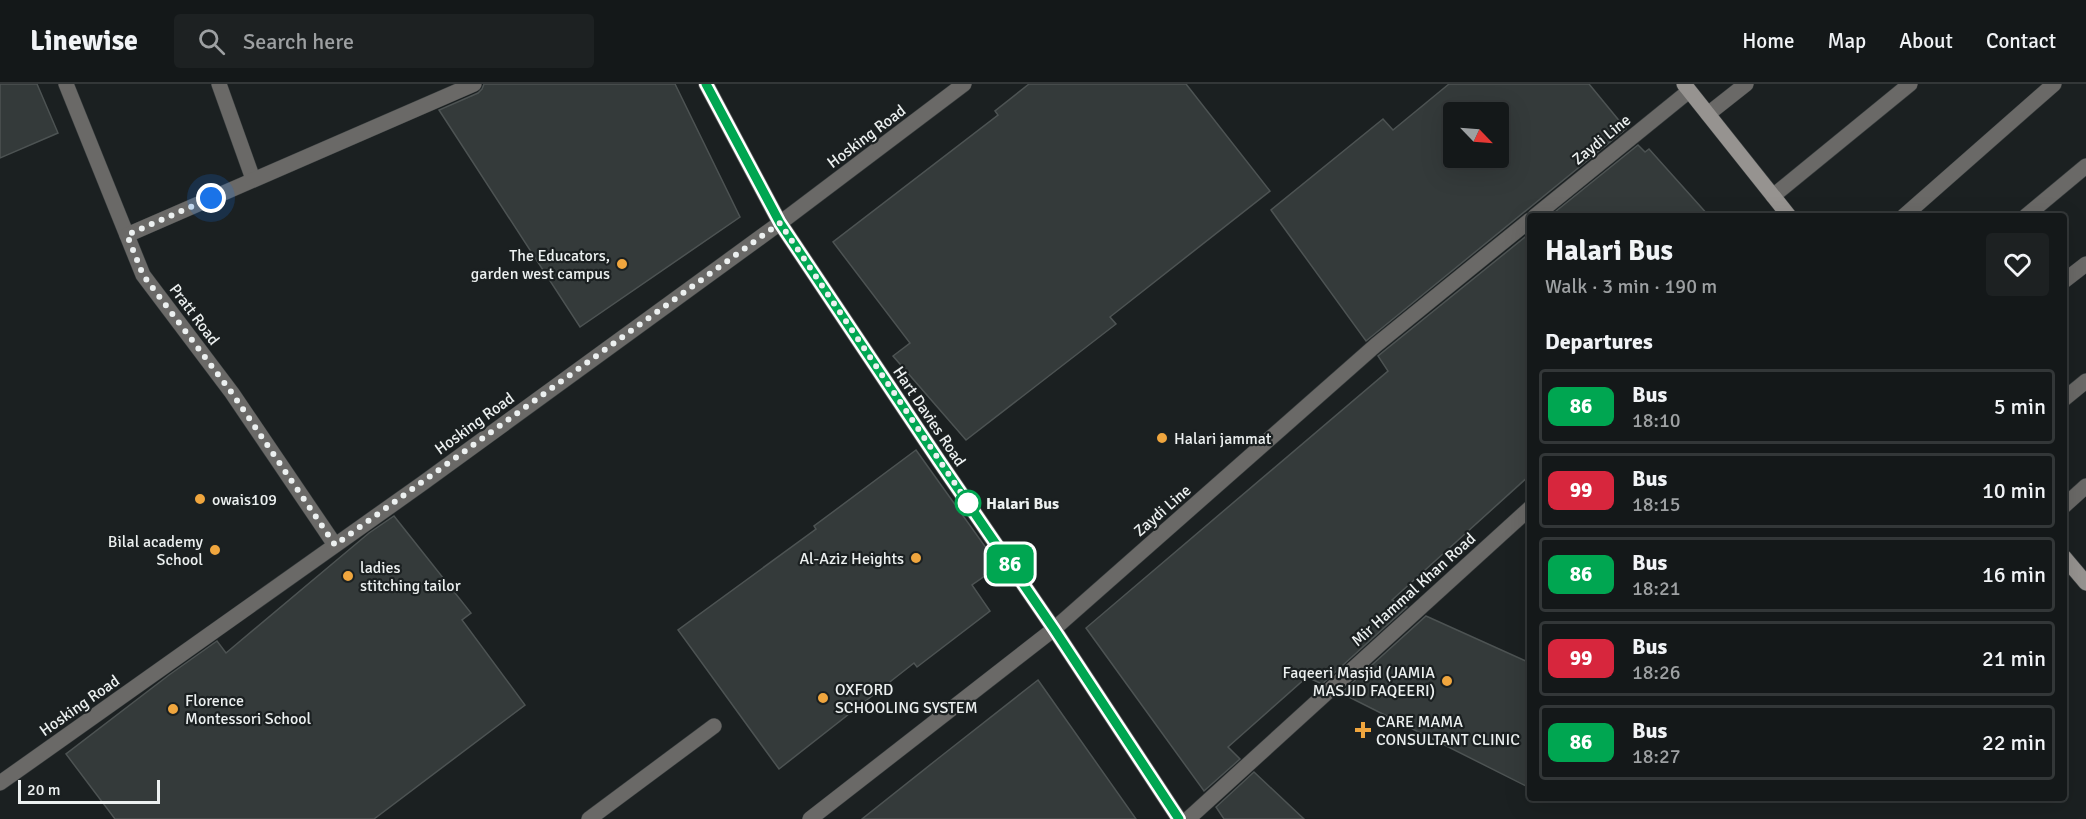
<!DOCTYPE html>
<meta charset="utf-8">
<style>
:root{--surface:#141819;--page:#1d2122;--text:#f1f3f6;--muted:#9da0a2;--line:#333738}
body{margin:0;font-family:Signika,sans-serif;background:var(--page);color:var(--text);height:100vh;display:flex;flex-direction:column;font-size:22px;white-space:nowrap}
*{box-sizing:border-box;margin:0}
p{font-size:20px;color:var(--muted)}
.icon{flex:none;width:33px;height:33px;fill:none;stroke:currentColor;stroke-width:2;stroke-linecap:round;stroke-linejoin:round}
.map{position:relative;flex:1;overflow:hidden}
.details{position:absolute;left:1527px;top:129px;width:540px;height:588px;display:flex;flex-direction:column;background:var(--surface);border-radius:6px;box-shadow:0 6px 24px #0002,0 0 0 2px var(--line)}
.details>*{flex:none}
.badge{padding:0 12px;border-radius:9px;font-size:21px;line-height:39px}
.needle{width:39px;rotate:115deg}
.controls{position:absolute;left:1443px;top:18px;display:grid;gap:12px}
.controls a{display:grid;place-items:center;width:66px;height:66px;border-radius:6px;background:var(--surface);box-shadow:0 6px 24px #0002,0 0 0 2px var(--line);font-size:30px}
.scale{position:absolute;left:18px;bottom:15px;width:142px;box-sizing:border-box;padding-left:6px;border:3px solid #ecf0f0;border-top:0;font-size:16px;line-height:21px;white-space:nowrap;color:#ecf0f0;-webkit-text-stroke:4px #1b2021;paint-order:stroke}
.you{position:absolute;width:30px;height:30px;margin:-15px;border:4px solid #fff;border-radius:50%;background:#1a73e8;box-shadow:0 0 0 9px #1a73e833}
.map>.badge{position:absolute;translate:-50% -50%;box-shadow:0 0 0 3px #fff}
h2{padding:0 18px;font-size:22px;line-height:54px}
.round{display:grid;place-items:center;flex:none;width:63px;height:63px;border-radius:6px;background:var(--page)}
.head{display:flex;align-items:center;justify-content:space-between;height:102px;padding:0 18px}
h1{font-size:28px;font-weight:700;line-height:45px}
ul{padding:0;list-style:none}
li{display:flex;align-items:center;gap:18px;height:75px;margin:0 12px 9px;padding:0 6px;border:3px solid var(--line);border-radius:6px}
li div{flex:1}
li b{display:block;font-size:22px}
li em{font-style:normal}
li .badge{min-width:66px;font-weight:700;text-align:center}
header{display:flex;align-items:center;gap:36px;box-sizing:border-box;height:84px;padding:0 30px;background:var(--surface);border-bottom:2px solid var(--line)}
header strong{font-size:28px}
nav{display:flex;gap:33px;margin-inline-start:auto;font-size:21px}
.search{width:420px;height:54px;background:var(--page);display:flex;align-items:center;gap:15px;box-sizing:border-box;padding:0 21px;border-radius:6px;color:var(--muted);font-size:22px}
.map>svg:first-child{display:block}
.building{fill:#343a3a;stroke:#4d5353;stroke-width:1.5;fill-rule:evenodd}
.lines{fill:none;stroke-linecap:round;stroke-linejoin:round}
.service-casing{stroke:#383d3e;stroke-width:16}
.minor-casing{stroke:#383d3e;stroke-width:16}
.secondary-casing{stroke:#383d3e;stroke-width:16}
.service{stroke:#6a6967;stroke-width:15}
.minor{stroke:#6a6967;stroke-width:15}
.secondary{stroke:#969390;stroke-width:15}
.line-casing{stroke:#fff;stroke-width:14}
.line{stroke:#00a651;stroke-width:9}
.walk{stroke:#ecf0f0;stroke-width:6;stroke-dasharray:0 10.8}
.poi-dot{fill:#f0a63e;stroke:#1b2021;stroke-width:2}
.stop-dot{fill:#fff;stroke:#00a651;stroke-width:3}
.labels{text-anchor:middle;stroke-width:4.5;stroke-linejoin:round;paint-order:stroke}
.street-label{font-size:16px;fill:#ecf0f0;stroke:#1b2021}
.poi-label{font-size:16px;fill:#ecf0f0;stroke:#1b2021;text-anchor:start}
.stop-label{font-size:16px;font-weight:bold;fill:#ecf0f0;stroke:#1b2021;text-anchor:start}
</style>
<header>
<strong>Linewise</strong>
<div class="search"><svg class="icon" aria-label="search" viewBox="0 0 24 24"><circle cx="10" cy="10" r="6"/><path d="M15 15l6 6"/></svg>Search here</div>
<nav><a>Home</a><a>Map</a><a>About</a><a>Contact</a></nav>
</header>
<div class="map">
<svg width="2086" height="735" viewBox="0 0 2086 735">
<rect width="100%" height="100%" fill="#1b2021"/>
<g class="building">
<polygon points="0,0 37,0 58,49 0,74"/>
<polygon points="484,0 675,0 740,133 580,243 439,26 478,9 482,5"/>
<polygon points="1029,0 1186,0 1270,107 1110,233 1116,240 966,356 893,272 910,259 833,158 998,31 995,27"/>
<path d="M1449,0H1589L1626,45L1366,257L1271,126L1383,35L1393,46ZM1454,28H1498V74H1454Z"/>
<polygon points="1638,61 1645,68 1649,65 1709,132 1550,132"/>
<polygon points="1530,149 1530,391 1392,516 1407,523 1322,600 1307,593 1228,663 1240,675 1204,707 1086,544 1388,287 1378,272"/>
<polygon points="916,366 999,482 972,501 990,527 917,583 914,579 779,685 678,546 816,445 814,442"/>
<polygon points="394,432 471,529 462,536 525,621 374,735 115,735 66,670 169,591 217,557 226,569 369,449"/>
<polygon points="1426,532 1530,579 1530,704 1341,609"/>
<polygon points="1038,596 1136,735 862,735 940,673"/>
<polygon points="1254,688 1304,735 1224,735 1216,723"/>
</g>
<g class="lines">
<defs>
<g id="service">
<polyline points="219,0 253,95"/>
<polyline points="589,735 714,642"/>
</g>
<g id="minor">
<polyline points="66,0 143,191 232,309 335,461"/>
<polyline points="706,0 780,139 939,377 1054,545 1179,735"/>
<polyline points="1708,30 1746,0"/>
<polyline points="1773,112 1910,0"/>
<polyline points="1535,132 1689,7"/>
<polyline points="1904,132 2054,0"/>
<polyline points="2026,132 2086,82"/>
<polyline points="127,151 474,0"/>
<polyline points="2064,197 2086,180"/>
<polyline points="2064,315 2086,297"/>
<polyline points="2064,422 2086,402"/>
<polyline points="0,699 423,399 780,139 964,0"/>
<polyline points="810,735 1054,545 1376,261 1530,136"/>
<polyline points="1188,735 1530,424"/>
</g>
<g id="secondary">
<polyline points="1684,0 1789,132"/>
<polyline points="2064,473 2086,499"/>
</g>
</defs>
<use href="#service" class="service-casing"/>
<use href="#minor" class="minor-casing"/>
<use href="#secondary" class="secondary-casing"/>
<use href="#service" class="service"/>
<use href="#minor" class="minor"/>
<use href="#secondary" class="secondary"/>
</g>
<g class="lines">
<defs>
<polyline id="line" points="706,0 780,139 939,377 1054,545 1179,735"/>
</defs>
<use href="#line" class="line-casing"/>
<use href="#line" class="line"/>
<polyline class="walk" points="211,114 127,151 143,191 232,309 335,461 780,139 968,419"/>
</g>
<g class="poi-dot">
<circle cx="622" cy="180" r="6"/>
<circle cx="1162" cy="354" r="6"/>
<circle cx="200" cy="415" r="6"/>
<circle cx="215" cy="466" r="6"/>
<circle cx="916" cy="474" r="6"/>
<circle cx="348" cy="492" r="6"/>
<circle cx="1447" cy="597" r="6"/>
<circle cx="823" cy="614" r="6"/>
<circle cx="173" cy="625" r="6"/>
<path d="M1360 637h6v6h6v6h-6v6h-6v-6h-6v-6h6z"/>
</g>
<circle class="stop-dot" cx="968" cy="419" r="12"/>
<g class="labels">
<g class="street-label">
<text transform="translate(866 52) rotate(-37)" y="6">Hosking Road</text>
<text transform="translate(1601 55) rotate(-39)" y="6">Zaydi Line</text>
<text transform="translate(195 230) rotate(53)" y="6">Pratt Road</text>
<text transform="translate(930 332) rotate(56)" y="6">Hart Davies Road</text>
<text transform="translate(474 339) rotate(-36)" y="6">Hosking Road</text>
<text transform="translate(1162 426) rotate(-41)" y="6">Zaydi Line</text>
<text transform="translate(1413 505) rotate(-42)" y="6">Mir Hammal Khan Road</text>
<text transform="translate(79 621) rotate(-35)" y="6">Hosking Road</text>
</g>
<g class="poi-label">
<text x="610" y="177" text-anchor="end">The Educators,<tspan x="610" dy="18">garden west campus</tspan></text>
<text x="1174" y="360">Halari jammat</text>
<text x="212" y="421">owais109</text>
<text x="203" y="463" text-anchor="end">Bilal academy<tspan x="203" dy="18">School</tspan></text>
<text x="904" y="480" text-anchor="end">Al-Aziz Heights</text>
<text x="360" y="489">ladies<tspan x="360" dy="18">stitching tailor</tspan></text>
<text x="1435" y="594" text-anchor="end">Faqeeri Masjid (JAMIA<tspan x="1435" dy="18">MASJID FAQEERI)</tspan></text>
<text x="835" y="611">OXFORD<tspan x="835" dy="18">SCHOOLING SYSTEM</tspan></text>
<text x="185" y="622">Florence<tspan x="185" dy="18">Montessori School</tspan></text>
<text x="1376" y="643">CARE MAMA<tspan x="1376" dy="18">CONSULTANT CLINIC</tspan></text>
</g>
<g class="stop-label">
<text x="986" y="425">Halari Bus</text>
</g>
</g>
</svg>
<div class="controls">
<a><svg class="needle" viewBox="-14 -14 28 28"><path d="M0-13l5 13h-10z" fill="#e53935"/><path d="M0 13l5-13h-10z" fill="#9da0a2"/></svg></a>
</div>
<div class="scale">20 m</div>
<div class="you" style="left:211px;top:114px"></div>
<b class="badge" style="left:1010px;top:480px;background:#00a651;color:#fff">86</b>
<section class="details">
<div class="head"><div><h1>Halari Bus</h1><p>Walk · 3 min · 190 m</p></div><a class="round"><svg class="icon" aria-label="heart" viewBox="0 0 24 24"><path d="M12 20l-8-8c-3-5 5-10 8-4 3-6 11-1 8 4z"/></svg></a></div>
<h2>Departures</h2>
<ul>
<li><span class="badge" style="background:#00a651;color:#fff">86</span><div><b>Bus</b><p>18:10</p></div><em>5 min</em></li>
<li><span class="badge" style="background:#d7263d;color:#fff">99</span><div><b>Bus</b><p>18:15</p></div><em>10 min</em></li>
<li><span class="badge" style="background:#00a651;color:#fff">86</span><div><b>Bus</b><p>18:21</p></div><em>16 min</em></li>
<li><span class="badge" style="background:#d7263d;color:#fff">99</span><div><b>Bus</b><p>18:26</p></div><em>21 min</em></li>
<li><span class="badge" style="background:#00a651;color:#fff">86</span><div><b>Bus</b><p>18:27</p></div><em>22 min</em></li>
</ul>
</section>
</div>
